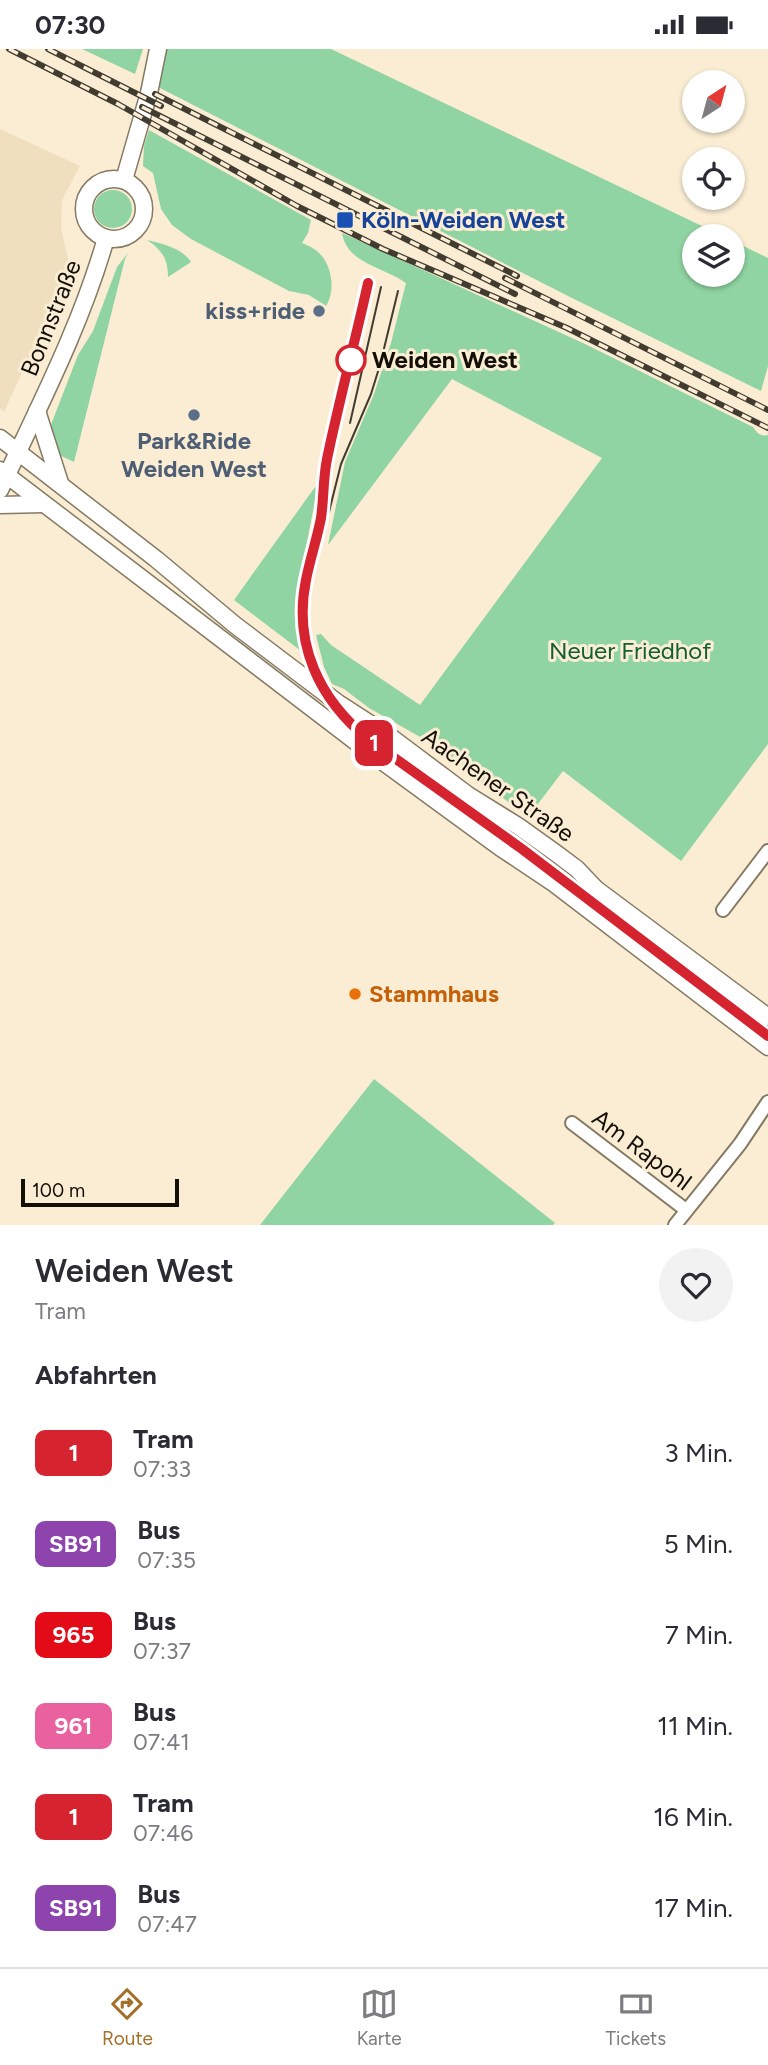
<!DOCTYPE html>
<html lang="de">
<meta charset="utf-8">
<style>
:root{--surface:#fff;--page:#f2f2f3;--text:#2b2b33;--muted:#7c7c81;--line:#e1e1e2;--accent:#a46f28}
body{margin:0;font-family:Figtree,sans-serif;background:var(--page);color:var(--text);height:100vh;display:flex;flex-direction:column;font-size:26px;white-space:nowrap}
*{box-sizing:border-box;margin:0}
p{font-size:23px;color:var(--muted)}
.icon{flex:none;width:38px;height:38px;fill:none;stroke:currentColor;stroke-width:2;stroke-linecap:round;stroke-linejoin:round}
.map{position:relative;height:1176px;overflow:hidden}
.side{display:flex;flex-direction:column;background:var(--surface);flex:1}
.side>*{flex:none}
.badge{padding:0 14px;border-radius:10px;font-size:24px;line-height:46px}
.needle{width:46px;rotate:36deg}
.buttons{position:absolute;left:682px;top:21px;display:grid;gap:14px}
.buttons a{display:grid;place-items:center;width:63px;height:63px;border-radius:50%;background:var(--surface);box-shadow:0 2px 5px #0004;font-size:35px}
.scale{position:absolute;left:21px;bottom:18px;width:158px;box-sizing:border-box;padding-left:7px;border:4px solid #130f07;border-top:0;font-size:19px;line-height:24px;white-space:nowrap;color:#130f07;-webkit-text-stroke:5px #faedd3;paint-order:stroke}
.map>.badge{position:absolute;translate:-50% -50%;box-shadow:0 0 0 4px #fff}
h2{padding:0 35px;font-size:26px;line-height:63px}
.round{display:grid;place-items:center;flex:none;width:74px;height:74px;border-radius:37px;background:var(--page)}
.head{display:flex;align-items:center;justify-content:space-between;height:119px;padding:0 35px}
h1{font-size:33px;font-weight:600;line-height:52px}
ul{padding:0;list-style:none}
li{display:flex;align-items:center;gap:21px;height:91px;padding:0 35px}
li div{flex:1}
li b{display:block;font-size:26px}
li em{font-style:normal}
li .badge{min-width:77px;font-weight:700;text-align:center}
.status{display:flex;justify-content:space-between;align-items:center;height:49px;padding:0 35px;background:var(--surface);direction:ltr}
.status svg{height:19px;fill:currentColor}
.tabs{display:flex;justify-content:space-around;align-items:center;height:98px;border-top:2px solid var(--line);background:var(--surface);font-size:19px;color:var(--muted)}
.tabs a{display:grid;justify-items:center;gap:4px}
.tabs .on{color:var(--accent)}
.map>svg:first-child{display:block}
.built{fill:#f0dfbf}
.green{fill:#8fd4a2}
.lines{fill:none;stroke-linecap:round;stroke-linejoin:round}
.minor-casing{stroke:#857a63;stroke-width:16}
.secondary-casing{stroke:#857a63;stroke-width:19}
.minor{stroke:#fff;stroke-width:12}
.secondary{stroke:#fff;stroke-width:16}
.tram{stroke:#413b30;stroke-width:2}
.rail-casing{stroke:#413b30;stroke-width:6}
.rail{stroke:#faedd3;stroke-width:3.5;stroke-dasharray:10;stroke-linecap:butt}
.line-casing{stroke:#fff;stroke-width:16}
.line{stroke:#d52330;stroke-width:10}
.transit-dot{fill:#1a4fb4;stroke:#faedd3;stroke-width:2.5}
.service-dot{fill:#5c6f8a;stroke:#faedd3;stroke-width:2.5}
.stop-dot{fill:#fff;stroke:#d52330;stroke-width:3.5}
.food-dot{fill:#e8710a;stroke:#faedd3;stroke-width:2.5}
.labels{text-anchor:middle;stroke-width:6;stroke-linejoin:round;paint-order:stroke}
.transit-label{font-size:24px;font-weight:bold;fill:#164399;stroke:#faedd3;text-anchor:start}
.service-label{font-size:24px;font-weight:bold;fill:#4e5e75;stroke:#faedd3;text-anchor:end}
.street-label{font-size:24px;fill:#130f07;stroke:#faedd3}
.stop-label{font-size:24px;font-weight:bold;fill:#130f07;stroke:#faedd3;text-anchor:start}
.park-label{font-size:24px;fill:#105f32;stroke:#faedd3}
.food-label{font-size:24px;font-weight:bold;fill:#c56008;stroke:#faedd3;text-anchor:start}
</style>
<div class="status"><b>07:30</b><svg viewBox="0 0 49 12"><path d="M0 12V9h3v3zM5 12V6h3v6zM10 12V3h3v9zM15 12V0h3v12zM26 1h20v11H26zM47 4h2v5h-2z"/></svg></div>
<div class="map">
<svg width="768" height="1176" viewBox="0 0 768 1176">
<rect width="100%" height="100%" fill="#faedd3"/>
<polygon class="built" points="0,80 80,117 62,151 61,179 70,219 4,363 0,359"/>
<g class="green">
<polygon points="82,0 143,0 135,25"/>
<polygon points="165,0 331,0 723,187 695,187 695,226 733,226 733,192 768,209 768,317 761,342 572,249 158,38"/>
<path d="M149,81L311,171L308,184L302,194C307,196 314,199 318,203C332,215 336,242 326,257L309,246L289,242L191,190L172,176L161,160L153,124L143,117L144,97Z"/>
<circle cx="113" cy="160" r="19"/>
<path d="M342,184L583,294L753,378C757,384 761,388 768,386V695L681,812L563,722L528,768L429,693L369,659L344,640L332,635L324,618L316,586L321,585L331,596L420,656L602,409L452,330L328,496L345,413L374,345L391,294L406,234C384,218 347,215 342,184Z"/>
<path d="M147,191C163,195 182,199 191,213L168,228C168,210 162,201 147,191Z"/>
<polygon points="128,204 125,210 74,413 55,404 50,383 52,373 78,306 93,282 117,218"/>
<polygon points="315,438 317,441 299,535 297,554 305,605 234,551"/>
<polygon points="374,1030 555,1174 553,1176 260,1176"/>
</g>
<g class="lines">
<defs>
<g id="minor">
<polyline points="723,861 768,802"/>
<polyline points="572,1074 686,1161"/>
<polyline points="675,1176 740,1095 768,1053"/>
</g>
<g id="secondary">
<circle cx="114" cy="160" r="30"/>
<polyline points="124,131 149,44 158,0"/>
<polyline points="37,362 60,434"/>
<polyline points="0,389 156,510 235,576 338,654 392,689 468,746 518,777 557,805 577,820 596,840 768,968"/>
<polyline points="0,421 360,696 501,799 552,833 768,998"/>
<path d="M0,441C38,359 81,277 106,189"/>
<polyline points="0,456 44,455"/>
</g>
</defs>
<use href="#minor" class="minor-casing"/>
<use href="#secondary" class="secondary-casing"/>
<use href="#minor" class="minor"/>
<use href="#secondary" class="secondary"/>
<g class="tram">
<polyline points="368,234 326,413 320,471 306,531 303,563 304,585 310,608 325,644 350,675 368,690 528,805 768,987"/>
<polyline points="350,374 381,238"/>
<polyline points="329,463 341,415 371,345 380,316 398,242"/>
</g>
<defs>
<g id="rail">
<polyline points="9,0 118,55 297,157 383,200 567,279 768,379"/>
<polyline points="48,0 161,57"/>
<polyline points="155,45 517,227"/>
<polyline points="142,58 515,245"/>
<polyline points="505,229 768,361"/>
</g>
</defs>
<use href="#rail" class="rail-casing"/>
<use href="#rail" class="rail"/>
</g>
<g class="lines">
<defs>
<path id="line" d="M368,234C355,293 339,352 327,410C323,429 324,449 321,469C317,490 310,510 306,531C293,595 319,650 368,690L522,800L768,987"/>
</defs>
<use href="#line" class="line-casing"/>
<use href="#line" class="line"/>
</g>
<rect class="transit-dot" x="336" y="162" width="18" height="18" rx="3.5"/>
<g class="service-dot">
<circle cx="319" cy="262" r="7"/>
<circle cx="194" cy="366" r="7"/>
</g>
<circle class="stop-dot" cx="351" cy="311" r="14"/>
<circle class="food-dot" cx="355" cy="945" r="7"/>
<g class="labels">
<g class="transit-label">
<text x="361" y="179">Köln-Weiden West</text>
</g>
<g class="service-label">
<text x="305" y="270">kiss+ride</text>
<text x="194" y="400" text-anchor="middle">Park&amp;Ride<tspan x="194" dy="28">Weiden West</tspan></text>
</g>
<g class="street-label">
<text transform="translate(51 269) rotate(-68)" y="8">Bonnstraße</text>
<text transform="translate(498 736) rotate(35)" y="8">Aachener Straße</text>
<text transform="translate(642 1101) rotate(37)" y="8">Am Rapohl</text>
</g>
<g class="stop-label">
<text x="372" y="319">Weiden West</text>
</g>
<g class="park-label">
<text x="630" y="610">Neuer Friedhof</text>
</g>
<g class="food-label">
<text x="369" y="953">Stammhaus</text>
</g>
</g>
</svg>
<div class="buttons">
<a><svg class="needle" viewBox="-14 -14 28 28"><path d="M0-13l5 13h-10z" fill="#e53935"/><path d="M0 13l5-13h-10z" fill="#7c7c81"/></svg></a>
<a><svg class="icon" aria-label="locate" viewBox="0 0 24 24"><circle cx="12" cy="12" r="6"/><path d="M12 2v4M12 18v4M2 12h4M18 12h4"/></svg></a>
<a><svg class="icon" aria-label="layers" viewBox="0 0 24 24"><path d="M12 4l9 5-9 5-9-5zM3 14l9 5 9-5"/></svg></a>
</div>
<div class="scale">100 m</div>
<b class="badge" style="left:374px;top:694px;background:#d52330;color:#fff">1</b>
</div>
<section class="side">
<div class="head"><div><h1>Weiden West</h1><p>Tram</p></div><a class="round"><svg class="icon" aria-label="heart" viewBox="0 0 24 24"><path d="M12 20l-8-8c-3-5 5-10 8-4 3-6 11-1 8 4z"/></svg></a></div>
<h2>Abfahrten</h2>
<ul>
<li><span class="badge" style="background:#d52330;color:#fff">1</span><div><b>Tram</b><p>07:33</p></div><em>3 Min.</em></li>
<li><span class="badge" style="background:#8e44ad;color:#fff">SB91</span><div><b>Bus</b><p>07:35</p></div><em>5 Min.</em></li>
<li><span class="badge" style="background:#e30b18;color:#fff">965</span><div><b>Bus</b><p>07:37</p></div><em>7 Min.</em></li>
<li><span class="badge" style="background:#e9619e;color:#fff">961</span><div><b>Bus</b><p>07:41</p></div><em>11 Min.</em></li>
<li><span class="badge" style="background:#d52330;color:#fff">1</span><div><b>Tram</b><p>07:46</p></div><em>16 Min.</em></li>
<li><span class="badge" style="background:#8e44ad;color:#fff">SB91</span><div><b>Bus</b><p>07:47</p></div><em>17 Min.</em></li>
</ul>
</section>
<nav class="tabs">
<a class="on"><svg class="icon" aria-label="directions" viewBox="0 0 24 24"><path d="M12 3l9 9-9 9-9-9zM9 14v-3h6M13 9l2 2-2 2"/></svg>Route</a>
<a><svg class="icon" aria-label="map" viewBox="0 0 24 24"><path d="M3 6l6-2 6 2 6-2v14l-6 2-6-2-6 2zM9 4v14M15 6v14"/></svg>Karte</a>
<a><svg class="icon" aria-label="tickets" viewBox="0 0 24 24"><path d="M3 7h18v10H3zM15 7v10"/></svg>Tickets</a>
</nav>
